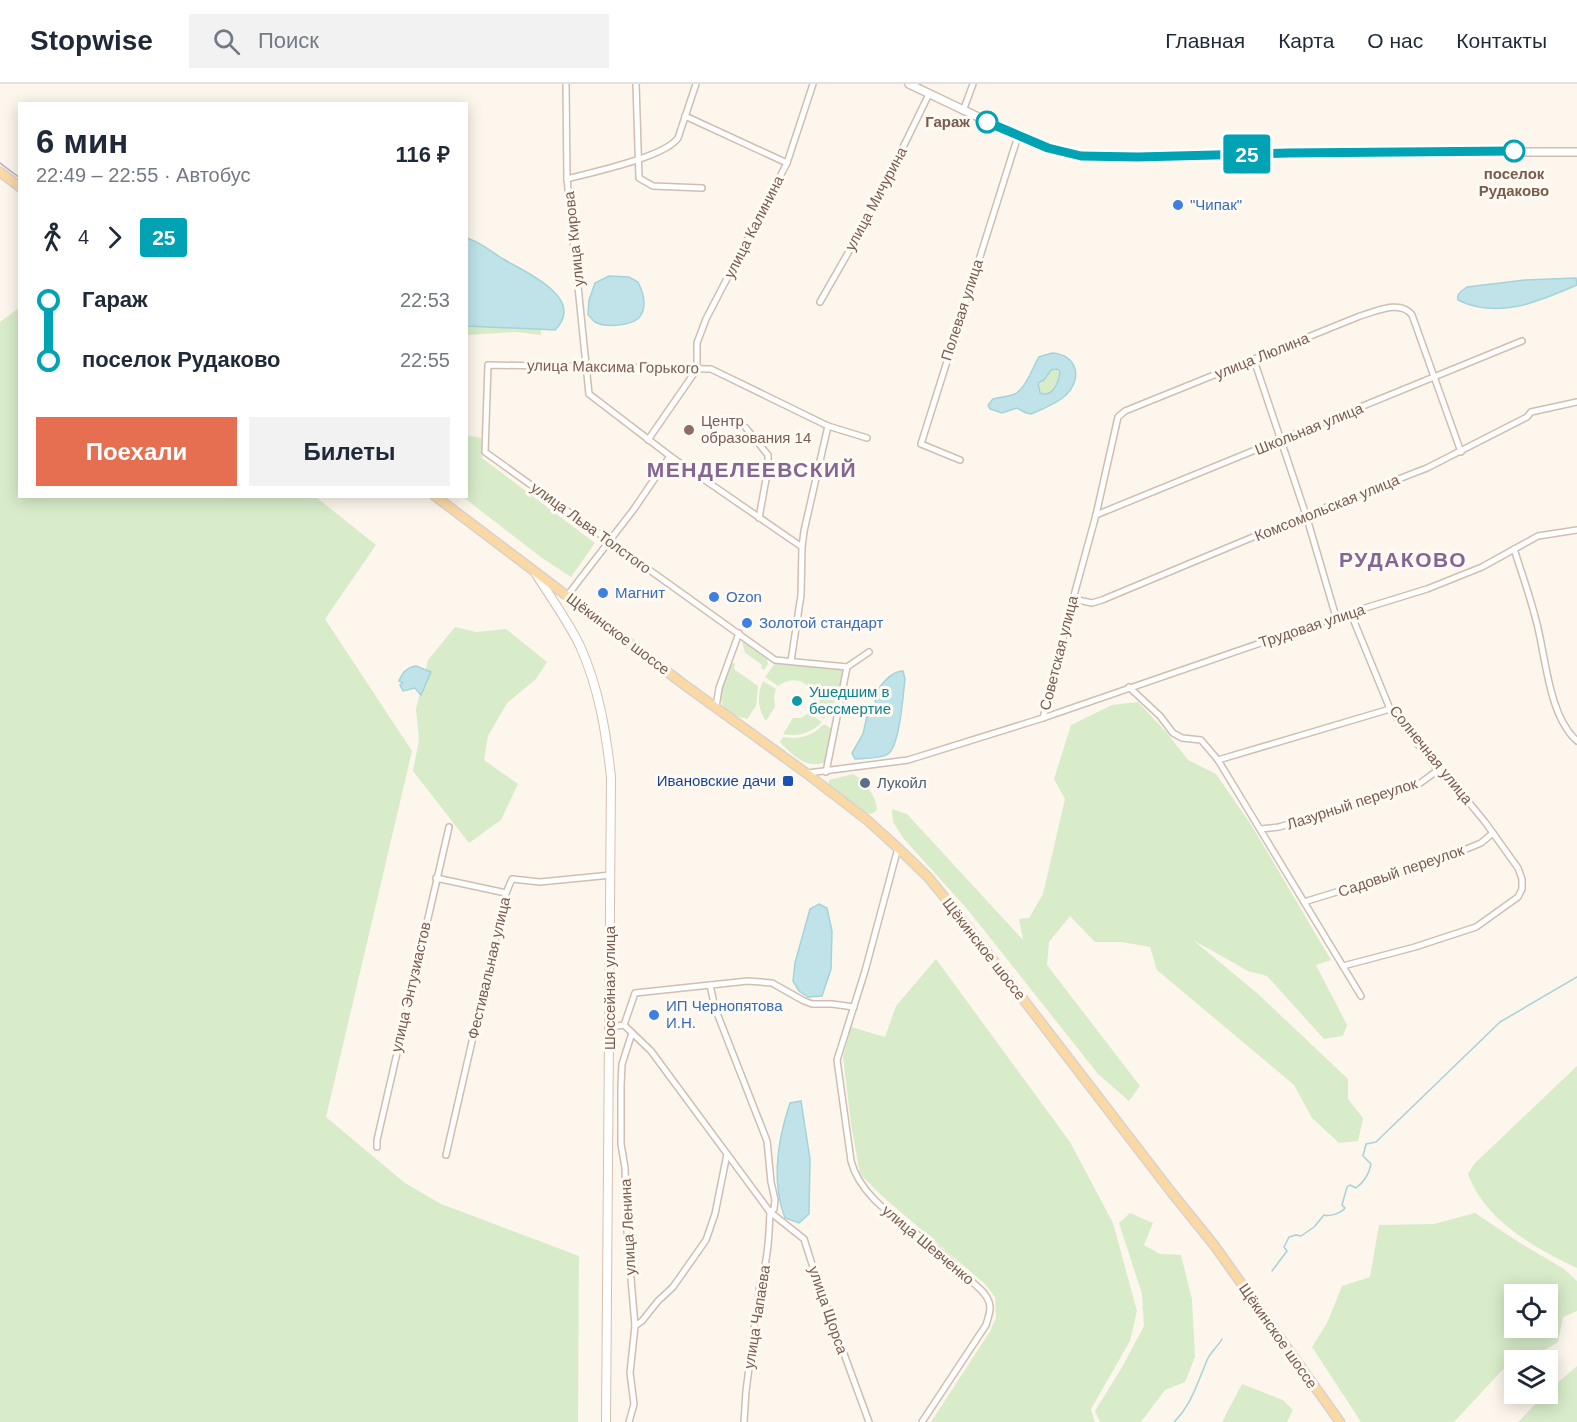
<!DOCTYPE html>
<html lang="ru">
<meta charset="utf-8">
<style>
:root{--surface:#fff;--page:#f2f2f3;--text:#1f2937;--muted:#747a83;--line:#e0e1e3;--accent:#e76f51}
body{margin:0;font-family:Arial,sans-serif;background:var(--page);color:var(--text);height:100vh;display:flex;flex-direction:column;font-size:22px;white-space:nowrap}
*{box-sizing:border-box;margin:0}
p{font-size:20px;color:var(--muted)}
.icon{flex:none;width:33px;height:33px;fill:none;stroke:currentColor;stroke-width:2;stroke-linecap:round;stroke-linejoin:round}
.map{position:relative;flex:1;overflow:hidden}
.side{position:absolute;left:18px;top:18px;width:450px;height:396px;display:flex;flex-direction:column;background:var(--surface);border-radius:0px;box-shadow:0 3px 15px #0003}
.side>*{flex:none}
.badge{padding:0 12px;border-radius:4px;font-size:21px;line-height:39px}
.fabs{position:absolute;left:1504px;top:1200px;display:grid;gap:12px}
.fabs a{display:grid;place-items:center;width:54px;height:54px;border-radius:0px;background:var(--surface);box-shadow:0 3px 15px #0003;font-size:30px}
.map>.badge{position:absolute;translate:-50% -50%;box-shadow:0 0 0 3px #fff}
.legs{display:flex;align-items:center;gap:9px;height:66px;padding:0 18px;font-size:20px}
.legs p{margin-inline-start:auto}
.overview{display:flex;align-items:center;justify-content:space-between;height:102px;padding:0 18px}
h1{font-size:33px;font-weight:700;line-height:45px}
.action{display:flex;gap:12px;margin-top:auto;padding:12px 18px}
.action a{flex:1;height:69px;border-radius:0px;background:var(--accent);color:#fff;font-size:24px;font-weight:700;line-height:69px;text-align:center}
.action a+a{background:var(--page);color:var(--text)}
ul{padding:0 18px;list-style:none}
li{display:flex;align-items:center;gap:21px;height:60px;font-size:22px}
li i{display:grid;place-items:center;width:9px;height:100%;margin:0 8px;background:currentColor}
li i::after{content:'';width:15px;height:15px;margin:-8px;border:4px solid;border-radius:50%;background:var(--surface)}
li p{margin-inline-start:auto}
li:first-child i{background:linear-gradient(#0000 50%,currentColor 0)}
li:last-child i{background:linear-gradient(currentColor 50%,#0000 0)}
header{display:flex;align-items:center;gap:36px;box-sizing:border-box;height:84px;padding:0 30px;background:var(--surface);border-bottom:2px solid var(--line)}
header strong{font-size:28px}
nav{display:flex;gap:33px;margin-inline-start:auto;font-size:21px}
.search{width:420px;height:54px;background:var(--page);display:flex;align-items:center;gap:15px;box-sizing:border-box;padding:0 21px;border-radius:0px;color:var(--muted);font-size:22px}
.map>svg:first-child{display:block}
.green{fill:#d8ecc9;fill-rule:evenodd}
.water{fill:#bfe3e8;stroke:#a5d3da;stroke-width:1.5;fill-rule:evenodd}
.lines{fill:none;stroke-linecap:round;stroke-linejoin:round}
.stream{stroke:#a5d3da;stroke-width:1.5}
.minor-casing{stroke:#d1beb0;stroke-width:8}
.tertiary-casing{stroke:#d1beb0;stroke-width:10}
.secondary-casing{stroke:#d6c0b0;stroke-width:10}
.primary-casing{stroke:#dad1cd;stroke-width:11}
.minor{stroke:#fff;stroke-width:5}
.tertiary{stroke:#fff;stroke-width:7}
.secondary{stroke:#fff;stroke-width:8}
.primary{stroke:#fbd9a5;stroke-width:8}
.tram{stroke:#b9a8c9;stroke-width:1.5}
.line-1-casing{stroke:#fff;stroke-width:14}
.line-1{stroke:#00a3b4;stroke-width:9}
.stop-1-dot{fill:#fff;stroke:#00a3b4;stroke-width:3}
.shop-dot{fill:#3f7fe0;stroke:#fffaf3;stroke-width:2}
.education-dot{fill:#8d6e63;stroke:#fffaf3;stroke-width:2}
.culture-dot{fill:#0f9aa8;stroke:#fffaf3;stroke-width:2}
.transit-dot{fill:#1a4fb4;stroke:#fffaf3;stroke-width:2}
.service-dot{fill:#5c6f8a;stroke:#fffaf3;stroke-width:2}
.labels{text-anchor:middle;stroke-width:6;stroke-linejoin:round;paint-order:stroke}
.stop-label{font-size:15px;font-weight:bold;fill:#7a5c4d;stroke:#fffaf3;text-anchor:end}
.street-label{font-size:15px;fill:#7a5c4d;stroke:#fffaf3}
.shop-label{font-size:15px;fill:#366cbe;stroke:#fffaf3;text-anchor:start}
.education-label{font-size:15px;fill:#785e54;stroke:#fffaf3;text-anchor:start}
.culture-label{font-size:15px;fill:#0d838f;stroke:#fffaf3;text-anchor:start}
.transit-label{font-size:15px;fill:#164399;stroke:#fffaf3;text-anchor:end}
.service-label{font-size:15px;fill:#4e5e75;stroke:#fffaf3;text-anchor:start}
.district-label{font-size:21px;font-weight:bold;letter-spacing:1.5px;fill:#846695;stroke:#fffaf3}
</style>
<header>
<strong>Stopwise</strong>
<div class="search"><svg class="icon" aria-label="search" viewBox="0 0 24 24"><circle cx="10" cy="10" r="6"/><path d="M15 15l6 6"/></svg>Поиск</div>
<nav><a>Главная</a><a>Карта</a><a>О нас</a><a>Контакты</a></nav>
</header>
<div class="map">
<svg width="1577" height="1338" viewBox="0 0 1577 1338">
<rect width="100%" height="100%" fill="#fdf6ec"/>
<g class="green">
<polygon points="19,224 20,412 316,413 376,461 325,535 412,667 326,1033 405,1099 441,1120 579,1172 578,1338 0,1338 0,238"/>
<polygon points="466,238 540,242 541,251 516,248 467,251"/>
<path d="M1057,285L1060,287C1059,298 1053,314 1040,309L1038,300L1044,296L1051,286Z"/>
<polygon points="467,351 481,354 482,374 595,459 571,493 542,474 463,413 466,412"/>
<polygon points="455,543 476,548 506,545 547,578 536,595 507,619 488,652 484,676 518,700 501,736 469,759 413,687 419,656 416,625 428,576"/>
<polygon points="742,557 767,575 768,580 764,586 761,584 762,581 745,569"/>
<path d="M776,578L845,584L841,607L824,635L811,626L814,613C808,596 793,591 778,602L765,593Z"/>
<path d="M731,579H735L734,585L758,602L756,622L747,635C724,629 716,622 724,597C726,591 727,585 731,579Z"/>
<path d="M763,597L776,605L774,612L775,623L766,637C757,624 757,611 763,597Z"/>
<polygon points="1138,618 1167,649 1188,676 1216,690 1252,742 1331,876 1316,881 1347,941 1343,952 1324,955 1267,892 1248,887 1193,856 1257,909 1348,995 1348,1015 1363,1034 1358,1057 1339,1059 1312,1034 1294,1001 1157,886 1150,863 1122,858 1095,858 1070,832 1049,858 1047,881 1140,1002 1129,1017 1098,990 968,826 904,755 893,738 892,725 907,730 1023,856 1019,835 1029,834 1043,810 1065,715 1054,695 1071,641 1112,621"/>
<path d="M809,629L822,638C811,649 798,653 783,650L793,634H801Z"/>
<path d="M824,640L832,645L825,679C805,684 793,672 780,658L783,653C800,656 812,652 824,640Z"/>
<path d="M853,690C865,697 876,712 877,726L871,730L861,728L829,702V696Z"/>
<polygon points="936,875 1070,1058 1113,1139 1137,1227 1130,1257 1091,1325 1095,1338 931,1338 989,1249 996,1234 995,1213 985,1200 882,1112 860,1090 851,1040 843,973 851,943 885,953 896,922"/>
<path d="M1577,982V1184C1535,1164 1485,1137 1468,1090L1474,1080Z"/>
<polygon points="1130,1129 1153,1139 1144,1161 1160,1170 1181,1171 1192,1215 1195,1273 1185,1298 1165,1306 1141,1338 1100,1338 1095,1327 1121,1285 1144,1242 1142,1210 1119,1139"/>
<path d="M1475,1129L1520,1159L1564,1185L1577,1197V1227L1563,1233L1558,1258L1539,1269L1508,1280L1454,1338H1361L1312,1263L1327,1239L1342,1202L1370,1193L1379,1141L1434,1140ZM1515,1210H1548V1244H1515Z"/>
<polygon points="1577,1282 1577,1338 1518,1338 1545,1310 1548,1310 1548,1307"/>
<polygon points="1242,1300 1283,1316 1293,1326 1287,1338 1222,1338"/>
</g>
<g class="water">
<path d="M467,154C482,159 490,167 503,175C525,188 587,214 555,246L467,242Z"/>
<path d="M609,192L629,193L638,198C643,207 647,221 641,231C635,242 606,244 595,238C592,236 591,233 588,231L589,216L595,199Z"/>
<path d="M1576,194L1577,201C1540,217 1498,236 1458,216C1456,209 1462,207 1467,203L1525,196Z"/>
<path d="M1052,269C1078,271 1083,295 1065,312C1056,320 1043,325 1031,330L1026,329L1017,324L1002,329L990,325L988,321L993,315C999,313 1006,313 1012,311C1025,308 1032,284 1039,273ZM1057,285L1060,287C1059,298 1053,314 1040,309L1038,299L1044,296L1051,286Z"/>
<path d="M416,582L431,588L421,611L415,604L403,607L400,601L403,599L399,597C403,588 406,584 416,582Z"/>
<path d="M903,587L905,595C903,611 900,661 888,670C881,675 864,674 855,675L852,669L863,650L867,632L877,625C876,622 875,619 875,615C877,603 891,587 903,587Z"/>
<polygon points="819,820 827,824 832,847 831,885 822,912 808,913 799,907 793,897 795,879 810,825"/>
<path d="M801,1017L810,1075L809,1130L799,1139L785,1134C771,1098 778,1055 790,1019Z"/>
</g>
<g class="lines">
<g class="stream">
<path d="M1272,1187L1287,1167L1284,1163L1289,1153L1296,1151L1301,1152L1314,1143L1324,1131C1330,1133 1341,1129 1345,1124L1342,1121L1347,1103L1350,1101L1356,1104C1364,1098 1369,1091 1371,1080L1363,1072L1366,1060L1376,1058L1500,938L1577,893"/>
<path d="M1174,1338C1192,1320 1198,1297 1208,1274C1212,1267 1218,1262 1222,1255"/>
</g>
<defs>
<g id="minor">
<polyline points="566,0 567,95 589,310 670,372 802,463 801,511 791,577"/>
<polyline points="636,0 639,94 653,102 702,104"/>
<polyline points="963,27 973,0"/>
<polyline points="685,32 787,79"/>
<path d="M567,95C593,88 665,73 678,54L696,0"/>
<polyline points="820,218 872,127 929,10"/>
<polyline points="1254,276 1306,431 1336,533"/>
<polyline points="697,285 697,259 706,235 787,79 813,0"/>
<polyline points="746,344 768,371 768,384 759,434"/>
<polyline points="867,354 828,342 711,285 488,281 485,368 775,576 847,583 869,568"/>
<polyline points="648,356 697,285"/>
<polyline points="960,376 921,360 1018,52"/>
<polyline points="1096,431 1522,257"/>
<polyline points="802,463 804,447 828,342"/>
<path d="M1514,465C1522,490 1531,515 1537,540C1546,575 1549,632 1577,657"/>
<polyline points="567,512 634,425 670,372"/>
<polyline points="1073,515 1092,519 1102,516 1306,431 1427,384 1527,333 1531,328 1577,318"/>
<polyline points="1129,603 1160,632 1173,649 1182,654 1201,656 1218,676 1361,912"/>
<polyline points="716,623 719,604 739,549"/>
<path d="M1043,634L1073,515L1096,431L1118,333L1125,327L1360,232C1375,228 1400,215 1412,231L1461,368"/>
<polyline points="1218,676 1390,625"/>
<polyline points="826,688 847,583"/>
<polyline points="808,689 908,676 1043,634 1336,533 1427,505 1482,483 1538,452 1577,446"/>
<polyline points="1261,745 1279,743 1419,700 1438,686"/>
<path d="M898,764L865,887L837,976L851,1077C860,1112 895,1133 922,1154C938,1166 954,1179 968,1194C975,1201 986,1208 989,1218C992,1226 988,1233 986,1241L922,1338"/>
<polyline points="436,794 506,809"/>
<polyline points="1304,818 1437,777 1481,759 1493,749"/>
<polyline points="1343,882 1415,863 1476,843 1518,813 1522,805 1522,795 1518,784 1485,738 1453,699 1438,686 1390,625 1351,530"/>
<polyline points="710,901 715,924 767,1057 771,1098 775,1116 774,1125 770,1128"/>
<polyline points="624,941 635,909 748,897 772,899 804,917 812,920 832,920 854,923"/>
<polyline points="610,943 624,941 651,967 770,1128 804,1155 818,1199 869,1338"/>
<polyline points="377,1063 377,1056 449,743"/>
<polyline points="446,1071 506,809 512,795 540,798 611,791"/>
<polyline points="635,1242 642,1237 658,1217 673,1203 706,1156 715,1130 727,1070"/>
<polyline points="629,1338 634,1320 630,1289 635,1242 627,1147 625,1084 621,1060 621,1002 622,980 632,949"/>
<path d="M744,1338L746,1307L760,1200C768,1177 769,1152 770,1128"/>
</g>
<polyline id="tertiary" points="909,0 1018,52 1048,64 1081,72 1138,73 1368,68 1577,68"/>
<path id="secondary" d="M536,490C551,514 568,537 580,562C599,604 606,648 611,693L606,1338"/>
<g id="primary">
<polyline points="0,88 20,103"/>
<polyline points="435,412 686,602 806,689 867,736 898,764 928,793 950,820 1172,1109 1214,1161 1340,1338"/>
</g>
</defs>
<use href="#minor" class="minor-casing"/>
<use href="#tertiary" class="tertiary-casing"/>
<use href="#secondary" class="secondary-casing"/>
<use href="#primary" class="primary-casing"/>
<use href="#minor" class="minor"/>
<use href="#tertiary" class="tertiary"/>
<use href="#secondary" class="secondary"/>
<use href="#primary" class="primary"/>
<polyline class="tram" points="0,79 20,94"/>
</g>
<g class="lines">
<defs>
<polyline id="line-1" points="987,38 1048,64 1081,72 1138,73 1288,69 1514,67"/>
</defs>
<use href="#line-1" class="line-1-casing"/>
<use href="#line-1" class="line-1"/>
</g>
<g class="stop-1-dot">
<circle cx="987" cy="38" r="10"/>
<circle cx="1514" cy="67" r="10"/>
</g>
<g class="shop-dot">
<circle cx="1178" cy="121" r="6"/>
<circle cx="603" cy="509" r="6"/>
<circle cx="714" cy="513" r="6"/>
<circle cx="747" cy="539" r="6"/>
<circle cx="654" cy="931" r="6"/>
</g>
<circle class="education-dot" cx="689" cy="346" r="6"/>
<circle class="culture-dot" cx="797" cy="617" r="6"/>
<rect class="transit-dot" x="782" y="691" width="12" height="12" rx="3"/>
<circle class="service-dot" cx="865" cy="699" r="6"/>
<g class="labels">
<g class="stop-label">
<text x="970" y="43">Гараж</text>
<text x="1514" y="95" text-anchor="middle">поселок<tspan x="1514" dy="17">Рудаково</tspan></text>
</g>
<g class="street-label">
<text transform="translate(876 115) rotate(-62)" y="5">улица Мичурина</text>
<text transform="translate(754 143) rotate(-63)" y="5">улица Калинина</text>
<text transform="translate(574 155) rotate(-96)" y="5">улица Кирова</text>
<text transform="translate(962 226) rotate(-72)" y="5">Полевая улица</text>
<text transform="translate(1262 272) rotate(-22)" y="5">улица Люлина</text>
<text transform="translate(613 283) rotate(1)" y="5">улица Максима Горького</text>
<text transform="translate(1309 345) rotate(-22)" y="5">Школьная улица</text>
<text transform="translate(1327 424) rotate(-22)" y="5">Комсомольская улица</text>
<text transform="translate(591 444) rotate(36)" y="5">улица Льва Толстого</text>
<text transform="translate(1312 542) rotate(-18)" y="5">Трудовая улица</text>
<text transform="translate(618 550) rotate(37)" y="5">Щёкинское шоссе</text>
<text transform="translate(1059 569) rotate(-76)" y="5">Советская улица</text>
<text transform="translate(1431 671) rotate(51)" y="5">Солнечная улица</text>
<text transform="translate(1352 720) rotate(-18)" y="5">Лазурный переулок</text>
<text transform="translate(1401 787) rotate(-19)" y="5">Садовый переулок</text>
<text transform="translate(984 865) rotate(52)" y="5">Щёкинское шоссе</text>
<text transform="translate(489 884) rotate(-77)" y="5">Фестивальная улица</text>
<text transform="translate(411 903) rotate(-77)" y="5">улица Энтузиастов</text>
<text transform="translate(610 904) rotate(-90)" y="5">Шоссейная улица</text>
<text transform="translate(628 1143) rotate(-93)" y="5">улица Ленина</text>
<text transform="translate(928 1161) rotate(40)" y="5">улица Шевченко</text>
<text transform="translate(828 1226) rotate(71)" y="5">улица Щорса</text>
<text transform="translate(757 1233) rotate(-81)" y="5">улица Чапаева</text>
<text transform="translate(1278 1252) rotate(55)" y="5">Щёкинское шоссе</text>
</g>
<g class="shop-label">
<text x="1190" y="126">"Чипак"</text>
<text x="615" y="514">Магнит</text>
<text x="726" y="518">Ozon</text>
<text x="759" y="544">Золотой стандарт</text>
<text x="666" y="927">ИП Чернопятова<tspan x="666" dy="17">И.Н.</tspan></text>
</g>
<g class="education-label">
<text x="701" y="342">Центр<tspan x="701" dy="17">образования 14</tspan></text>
</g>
<g class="culture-label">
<text x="809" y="613">Ушедшим в<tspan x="809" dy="17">бессмертие</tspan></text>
</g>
<g class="transit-label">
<text x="776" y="702">Ивановские дачи</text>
</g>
<g class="service-label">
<text x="877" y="704">Лукойл</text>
</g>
<g class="district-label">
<text x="752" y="393">МЕНДЕЛЕЕВСКИЙ</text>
<text x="1403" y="483">РУДАКОВО</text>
</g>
</g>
</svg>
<div class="fabs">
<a><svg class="icon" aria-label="locate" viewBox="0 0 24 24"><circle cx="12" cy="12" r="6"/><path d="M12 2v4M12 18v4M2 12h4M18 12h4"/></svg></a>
<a><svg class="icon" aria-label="layers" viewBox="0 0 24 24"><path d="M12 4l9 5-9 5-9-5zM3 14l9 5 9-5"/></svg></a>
</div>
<b class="badge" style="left:1247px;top:70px;background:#00a3b4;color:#fff">25</b>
<section class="side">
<div class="overview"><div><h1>6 мин</h1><p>22:49 – 22:55 · Автобус</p></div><b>116 ₽</b></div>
<div class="legs"><svg class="icon" aria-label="walk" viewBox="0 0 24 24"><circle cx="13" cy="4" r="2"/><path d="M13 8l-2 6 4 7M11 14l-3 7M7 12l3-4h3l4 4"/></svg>4<svg class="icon" aria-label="forward" viewBox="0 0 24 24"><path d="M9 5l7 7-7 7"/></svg><b class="badge" style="background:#00a3b4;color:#fff">25</b></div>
<ul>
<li><i style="color:#00a3b4"></i><b>Гараж</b><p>22:53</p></li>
<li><i style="color:#00a3b4"></i><b>поселок Рудаково</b><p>22:55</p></li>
</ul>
<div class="action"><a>Поехали</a><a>Билеты</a></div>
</section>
</div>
